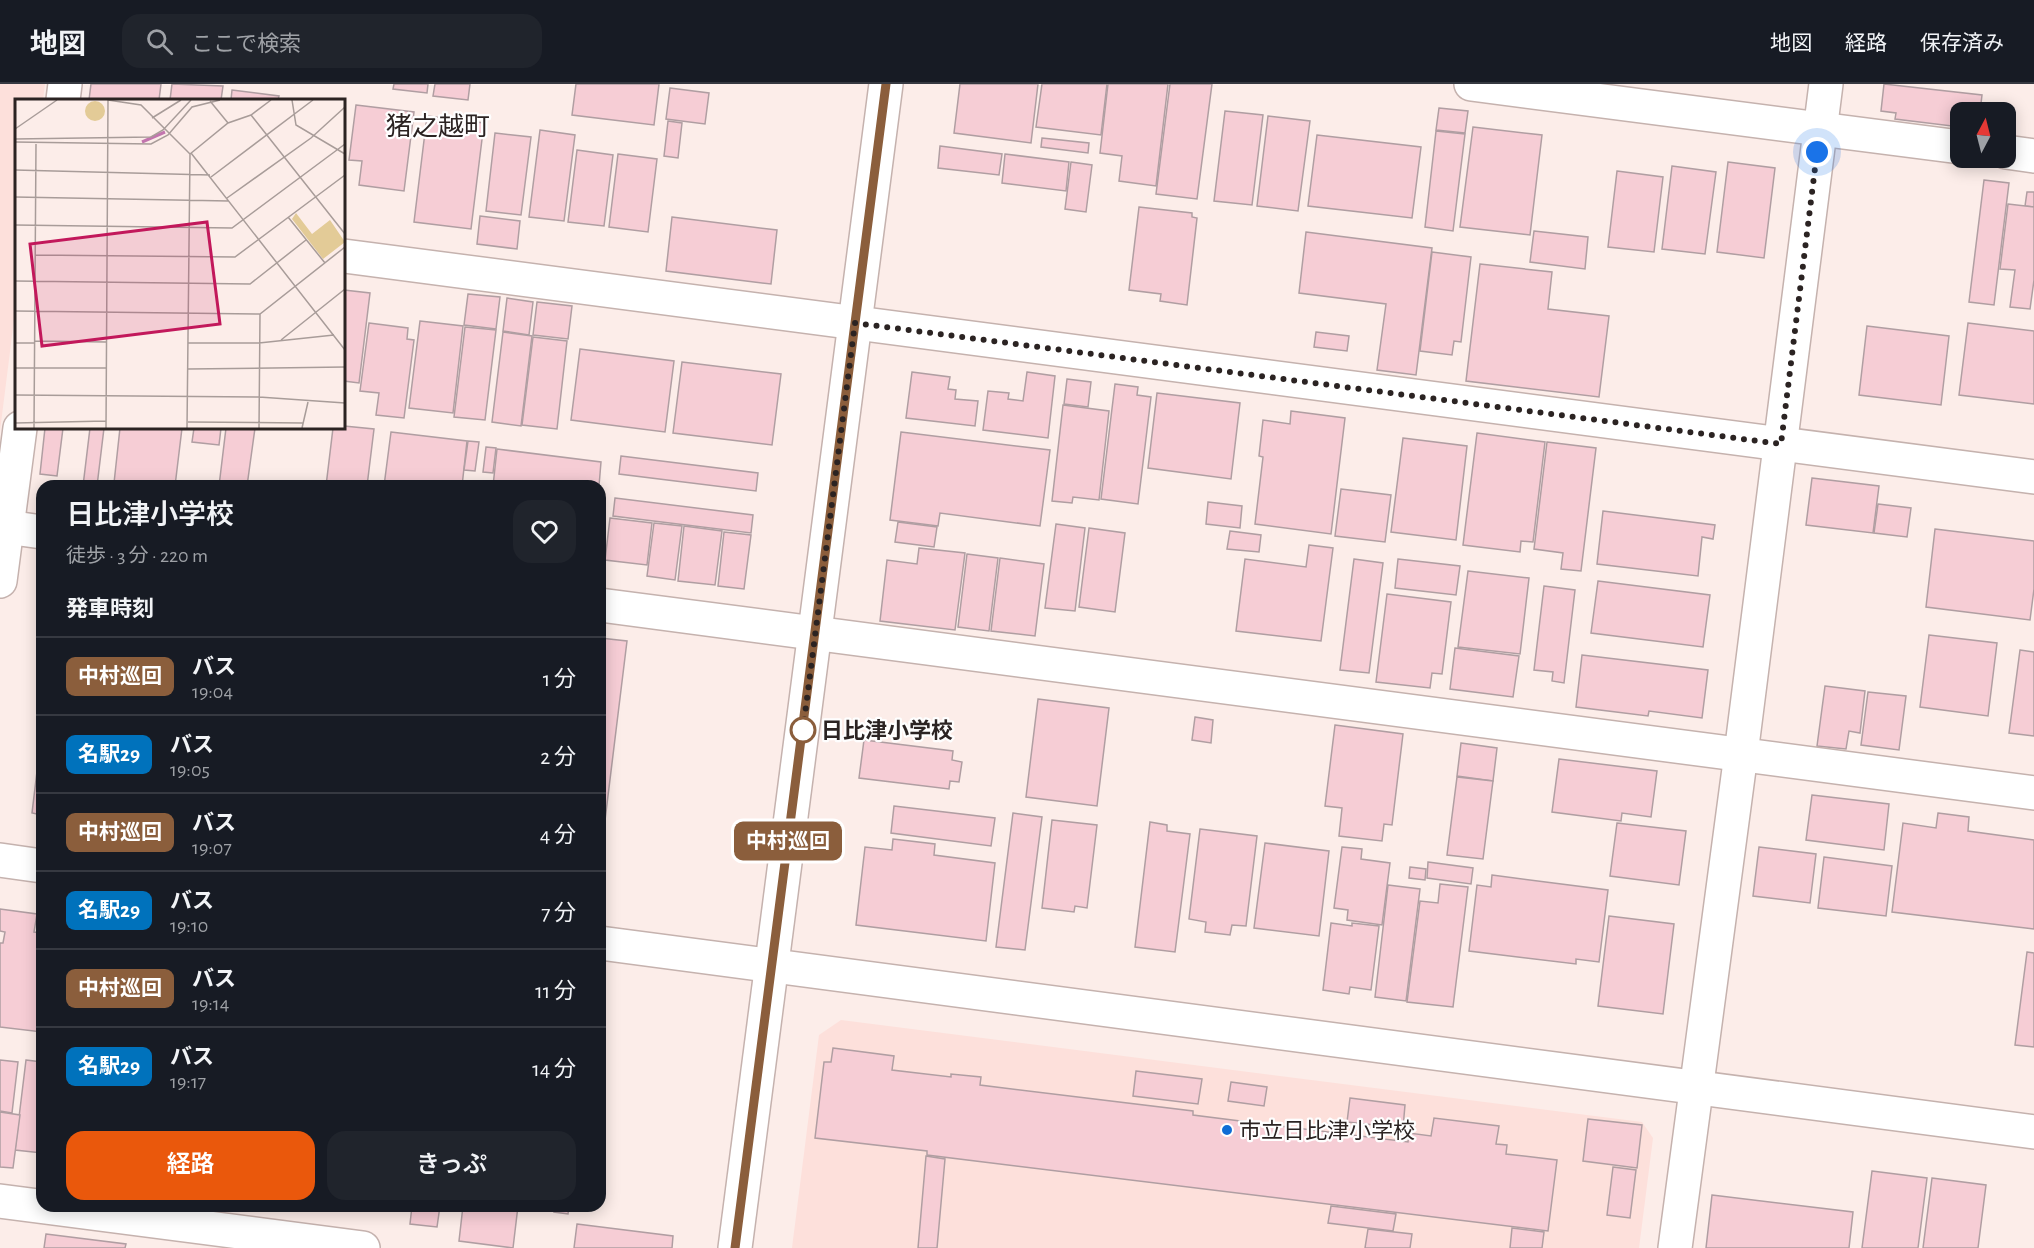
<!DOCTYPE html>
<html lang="ja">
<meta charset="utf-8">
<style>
:root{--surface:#171b24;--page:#20242c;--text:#f1f3f6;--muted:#9ea1a6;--line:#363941;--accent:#ea580c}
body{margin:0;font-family:"Alegreya Sans","Noto Sans JP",sans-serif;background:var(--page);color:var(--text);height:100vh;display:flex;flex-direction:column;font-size:22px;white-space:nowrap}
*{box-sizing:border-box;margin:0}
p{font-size:20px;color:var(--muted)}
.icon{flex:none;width:33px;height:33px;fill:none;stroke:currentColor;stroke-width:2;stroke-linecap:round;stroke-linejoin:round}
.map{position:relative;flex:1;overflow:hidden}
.panel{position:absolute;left:36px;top:396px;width:570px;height:732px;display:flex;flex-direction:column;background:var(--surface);border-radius:18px;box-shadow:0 3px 15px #0003}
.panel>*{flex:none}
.badge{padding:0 12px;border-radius:9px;font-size:21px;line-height:39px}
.needle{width:39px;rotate:7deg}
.controls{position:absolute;left:1950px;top:18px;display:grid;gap:12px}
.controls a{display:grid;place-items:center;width:66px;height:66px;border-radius:12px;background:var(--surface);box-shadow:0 3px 15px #0003;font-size:30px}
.you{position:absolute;width:30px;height:30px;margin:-15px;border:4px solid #fff;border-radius:50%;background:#1a73e8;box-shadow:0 0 0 9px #1a73e833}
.map>.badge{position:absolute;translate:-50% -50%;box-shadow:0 0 0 3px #fff}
h2{padding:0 30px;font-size:22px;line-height:54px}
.round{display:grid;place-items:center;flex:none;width:63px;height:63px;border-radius:18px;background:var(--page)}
.overview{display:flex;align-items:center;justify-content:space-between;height:102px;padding:0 30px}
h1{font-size:28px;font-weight:600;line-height:45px}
.button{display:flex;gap:12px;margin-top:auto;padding:12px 30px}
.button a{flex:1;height:69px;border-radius:18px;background:var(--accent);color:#fff;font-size:24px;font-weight:600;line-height:69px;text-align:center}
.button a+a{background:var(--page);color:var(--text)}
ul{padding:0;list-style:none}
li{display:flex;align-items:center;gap:18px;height:78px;padding:0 30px;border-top:2px solid var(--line)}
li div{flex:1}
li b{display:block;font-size:22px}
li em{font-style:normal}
li .badge{min-width:66px;font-weight:700;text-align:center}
header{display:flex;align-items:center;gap:36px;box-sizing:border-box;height:84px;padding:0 30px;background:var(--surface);border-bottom:2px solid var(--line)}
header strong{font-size:28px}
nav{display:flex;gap:33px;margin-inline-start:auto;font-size:21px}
.search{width:420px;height:54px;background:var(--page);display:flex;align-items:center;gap:15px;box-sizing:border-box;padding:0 21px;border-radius:18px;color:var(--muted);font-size:22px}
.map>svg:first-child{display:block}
.built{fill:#fde0db}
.building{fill:#f6cdd5;stroke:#b09ea2;stroke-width:1.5}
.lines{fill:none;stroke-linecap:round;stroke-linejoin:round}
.street-casing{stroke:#c5b2ae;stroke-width:36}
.secondary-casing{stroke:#c5b2ae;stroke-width:36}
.street{stroke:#fff;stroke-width:33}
.secondary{stroke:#fff;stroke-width:33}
.line-casing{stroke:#fff;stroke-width:14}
.line{stroke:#8b5e3c;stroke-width:9}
.walk{stroke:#2b2322;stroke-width:6;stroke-dasharray:0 10.8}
.stop-dot{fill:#fff;stroke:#8b5e3c;stroke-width:3}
.poi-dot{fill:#0f6cd5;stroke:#fefefe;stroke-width:2}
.labels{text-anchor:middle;stroke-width:4.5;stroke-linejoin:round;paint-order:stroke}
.stop-label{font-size:22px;font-weight:bold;fill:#2b2322;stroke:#fefefe;text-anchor:start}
.poi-label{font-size:22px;fill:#2b2322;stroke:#fefefe;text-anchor:start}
.quarter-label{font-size:26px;fill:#2b2322;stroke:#fefefe}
.inset-river{fill:none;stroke:#c275ae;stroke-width:3}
.inset-road{fill:none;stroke:#a89c99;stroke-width:1.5}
.view{fill:#c2185b;fill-opacity:0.15;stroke:#c2185b;stroke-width:3}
.inset-edge{fill:none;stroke:#2b2322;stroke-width:3}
</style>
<header>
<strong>地図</strong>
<div class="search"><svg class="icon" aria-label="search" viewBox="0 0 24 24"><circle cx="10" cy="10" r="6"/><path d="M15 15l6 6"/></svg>ここで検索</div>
<nav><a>地図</a><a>経路</a><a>保存済み</a></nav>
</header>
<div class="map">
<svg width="2034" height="1164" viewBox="0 0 2034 1164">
<rect width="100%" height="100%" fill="#fcede9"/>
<g class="built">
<polygon points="0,0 45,0 43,16 16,16 16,220 0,347"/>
<polygon points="841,936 1642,1038 1653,1054 1639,1164 792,1164 819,951"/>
</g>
<g class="building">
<polygon points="91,0 161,0 159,16 89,16"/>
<polygon points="172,0 223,2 221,16 170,16"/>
<polygon points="394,0 428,0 427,9 393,5"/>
<polygon points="435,0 470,0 468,16 433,12"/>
<polygon points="576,0 659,0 654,41 572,31"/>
<polygon points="960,0 1038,0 1031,59 954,49"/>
<polygon points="1042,0 1107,0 1101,51 1036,43"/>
<polygon points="1108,0 1168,0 1156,102 1119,97 1122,72 1100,69"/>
<polygon points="1170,0 1212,0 1197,115 1156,110"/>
<polygon points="1884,0 1982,11 1980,28 1960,28 1960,43 1895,35 1896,29 1881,27"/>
<polygon points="670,4 709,9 705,40 666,35"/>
<polygon points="232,6 279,12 278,16 231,16"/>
<polygon points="356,21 414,28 404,107 359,101 362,77 349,76"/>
<polygon points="1439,24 1468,27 1465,49 1436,46"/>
<polygon points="1225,27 1263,31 1252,121 1214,117"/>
<polygon points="427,32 484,39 471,145 414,138"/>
<polygon points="1268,32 1310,37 1298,127 1257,122"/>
<polygon points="668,37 682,39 678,74 664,72"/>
<polygon points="1473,43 1542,51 1530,151 1460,143"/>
<polygon points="540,46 575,51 564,137 529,133"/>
<polygon points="1436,47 1465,50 1453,147 1425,143"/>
<polygon points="495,49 531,53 521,131 486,127"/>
<polygon points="1317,51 1421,63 1412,134 1308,122"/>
<polygon points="1042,54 1089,59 1088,69 1041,63"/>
<polygon points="940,62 1002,70 999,91 938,84"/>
<polygon points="577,66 613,71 604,142 568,138"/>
<polygon points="618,70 657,75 648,148 609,143"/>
<polygon points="1005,70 1069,78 1066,107 1002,99"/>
<polygon points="1071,78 1092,81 1086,128 1065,125"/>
<polygon points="1728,78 1775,84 1764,174 1717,168"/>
<polygon points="1672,82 1716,88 1705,170 1662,165"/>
<polygon points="1617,87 1663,93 1654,168 1608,163"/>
<polygon points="1984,96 2009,99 1994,221 1969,218"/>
<polygon points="2027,108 2034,108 2034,123 2025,122"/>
<polygon points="2008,120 2034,123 2034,196 2030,225 2010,223 2015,186 2000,185"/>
<polygon points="1139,123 1192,129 1192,133 1197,134 1187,221 1160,217 1161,210 1129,206"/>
<polygon points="480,132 520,137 517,165 477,160"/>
<polygon points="672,133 777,146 771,200 666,187"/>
<polygon points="1534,147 1588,153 1585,185 1530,178"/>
<polygon points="1306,148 1432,164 1416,291 1377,286 1386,220 1299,209"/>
<polygon points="1432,168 1471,173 1461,258 1454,257 1452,271 1420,267"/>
<polygon points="1480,180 1552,188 1548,225 1609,232 1599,313 1466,297"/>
<polygon points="344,206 370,209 359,299 344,297"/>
<polygon points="468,210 500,213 496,245 464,241"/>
<polygon points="507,214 533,218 529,251 503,247"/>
<polygon points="537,218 572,222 568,255 533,251"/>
<polygon points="420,237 463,242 453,329 409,324"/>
<polygon points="369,239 408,244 407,255 414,256 404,334 376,331 379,309 360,307"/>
<polygon points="1968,239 2034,247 2034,320 1959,311"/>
<polygon points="1867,242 1949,252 1941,321 1859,311"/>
<polygon points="465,243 496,246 485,336 454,333"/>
<polygon points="503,248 532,252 521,342 492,338"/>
<polygon points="1316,248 1349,252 1347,267 1314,263"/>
<polygon points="533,253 567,257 557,345 522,341"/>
<polygon points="580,265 674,277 665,348 571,336"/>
<polygon points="682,278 781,290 772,361 673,349"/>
<polygon points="912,288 950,293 948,305 956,306 955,315 978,317 975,342 906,334"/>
<polygon points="1027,288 1055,292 1048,354 983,346 988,307 1009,309 1008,315 1023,317"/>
<polygon points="1067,295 1091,298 1088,323 1064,320"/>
<polygon points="1115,300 1138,303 1137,311 1151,313 1138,420 1101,415"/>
<polygon points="1157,309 1240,319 1231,395 1148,384"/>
<polygon points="1063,321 1109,327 1099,416 1073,413 1072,419 1052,417"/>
<polygon points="1291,327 1345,334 1331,450 1255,440 1263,373 1259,372 1263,336 1290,340"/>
<polygon points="344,342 374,345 367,402 326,402 333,344 344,344"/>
<polygon points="45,344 63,344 57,392 40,390"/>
<polygon points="90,344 104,344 97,402 83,402"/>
<polygon points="120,344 182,344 175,402 138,402 114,399"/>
<polygon points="194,344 221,344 219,361 192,358"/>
<polygon points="226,344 255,344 247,402 219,402"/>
<polygon points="391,348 467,357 462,402 384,402"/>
<polygon points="901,348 1050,366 1040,442 940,429 938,442 890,436"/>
<polygon points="1477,349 1545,358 1533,458 1521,457 1520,468 1463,461"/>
<polygon points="1403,354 1467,362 1456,456 1391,448"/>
<polygon points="468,357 479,358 475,387 464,386"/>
<polygon points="1547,358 1596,364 1581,487 1561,485 1563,469 1534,465"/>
<polygon points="486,363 496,364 493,389 483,388"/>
<polygon points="497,365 601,378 599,402 493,402"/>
<polygon points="621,372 758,389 756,407 619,390"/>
<polygon points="1812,394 1879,402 1873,449 1806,441"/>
<polygon points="1341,405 1391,411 1385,458 1335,452"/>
<polygon points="615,414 753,431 751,449 613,432"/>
<polygon points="1208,418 1242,422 1240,444 1206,440"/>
<polygon points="1878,420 1911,424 1907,453 1874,449"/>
<polygon points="1603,427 1715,441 1713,455 1702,453 1698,492 1597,480"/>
<polygon points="610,434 652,439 647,481 605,476"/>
<polygon points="898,438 937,443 934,463 895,458"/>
<polygon points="654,439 682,442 675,496 647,492"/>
<polygon points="1056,440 1085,444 1075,527 1045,524"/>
<polygon points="684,442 722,447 715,501 678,497"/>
<polygon points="1089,444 1125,449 1115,528 1079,523"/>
<polygon points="1935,445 2034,457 2034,505 2030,536 1926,523"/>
<polygon points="1230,447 1261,451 1259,468 1227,465"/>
<polygon points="724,448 751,451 744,505 718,502"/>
<polygon points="1309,461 1333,464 1321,557 1236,547 1245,475 1306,483"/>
<polygon points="919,464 965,469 955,546 880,537 887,476 917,480"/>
<polygon points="967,470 998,474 989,547 958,543"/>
<polygon points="1000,474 1044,480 1035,552 991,547"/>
<polygon points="1354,475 1383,479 1369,589 1340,586"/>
<polygon points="1398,475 1460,482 1456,511 1395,504"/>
<polygon points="1468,487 1529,494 1520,570 1458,563"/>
<polygon points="1598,497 1710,511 1703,563 1591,549"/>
<polygon points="1544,502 1575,506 1564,599 1552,597 1553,588 1534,586"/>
<polygon points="1387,510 1451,518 1442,590 1432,589 1430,604 1376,598"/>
<polygon points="1929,551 1997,559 1988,632 1920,623"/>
<polygon points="600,554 627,557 600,777"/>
<polygon points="1455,564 1519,572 1513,613 1450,605"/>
<polygon points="2020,566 2034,568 2034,652 2009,649"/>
<polygon points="1582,571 1708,586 1702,634 1649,627 1648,632 1576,623"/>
<polygon points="1825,602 1865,607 1860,649 1849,647 1846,665 1817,662"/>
<polygon points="1868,608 1906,612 1899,666 1861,661"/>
<polygon points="1038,615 1109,624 1097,722 1026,713"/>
<polygon points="1195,633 1213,636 1211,659 1192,656"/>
<polygon points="1335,641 1403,650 1392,741 1384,740 1382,757 1339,752 1342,724 1325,722"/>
<polygon points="42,646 42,731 32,729"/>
<polygon points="864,656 953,667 952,676 962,678 959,698 950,697 949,705 859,694"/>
<polygon points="1461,659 1497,664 1493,697 1457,692"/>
<polygon points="1559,675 1657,687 1651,733 1622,729 1621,737 1552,728"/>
<polygon points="1457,693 1493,697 1483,775 1447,771"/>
<polygon points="1812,711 1889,720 1884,766 1806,756"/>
<polygon points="894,722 995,734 991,762 891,749"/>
<polygon points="1013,729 1042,733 1025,866 996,863"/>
<polygon points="1938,729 1969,733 1968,747 2034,756 2034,845 1892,828 1903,739 1936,744"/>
<polygon points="1052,736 1097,741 1087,824 1075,822 1074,828 1042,824"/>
<polygon points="1150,738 1167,741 1167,747 1190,750 1175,868 1135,863"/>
<polygon points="1617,739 1686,747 1679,801 1610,792"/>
<polygon points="1200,745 1257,752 1246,842 1232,841 1230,851 1205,848 1206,838 1189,835"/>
<polygon points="893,755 935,760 934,771 995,779 986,857 856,841 865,763 892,766"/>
<polygon points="1265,759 1329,767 1319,852 1254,844"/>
<polygon points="1342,763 1362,765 1361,775 1390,779 1382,841 1347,836 1348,826 1334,824"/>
<polygon points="1759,763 1816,770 1810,819 1753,812"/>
<polygon points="1824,773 1892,782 1886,832 1818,824"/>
<polygon points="1428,778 1473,784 1471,800 1427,794"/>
<polygon points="1410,783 1426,785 1425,796 1409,794"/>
<polygon points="1492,791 1608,806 1599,878 1576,875 1576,880 1469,867 1477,801 1491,803"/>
<polygon points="1440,800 1468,803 1453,923 1407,918 1420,817 1438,819"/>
<polygon points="1388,801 1420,805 1406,917 1375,913"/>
<polygon points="0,825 37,830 34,848 42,849 42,948 0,943 0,859 3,859 5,848 0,847"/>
<polygon points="1609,832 1674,840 1663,930 1598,922"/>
<polygon points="1331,839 1352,842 1352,839 1379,842 1371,906 1350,903 1349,910 1323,906"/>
<polygon points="2027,868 2034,869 2034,963 2015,961"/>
<polygon points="833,964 894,972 892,986 951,993 951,990 981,993 980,1001 1193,1027 1193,1031 1408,1058 1409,1049 1431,1052 1434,1034 1499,1042 1496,1060 1507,1061 1506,1070 1557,1076 1548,1147 927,1071 927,1067 815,1054 824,978 831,978"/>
<polygon points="0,976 18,978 12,1029 0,1027"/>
<polygon points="26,976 42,978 42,1069 15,1066"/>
<polygon points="1136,987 1202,995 1198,1020 1133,1012"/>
<polygon points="1231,998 1267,1003 1264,1022 1228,1017"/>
<polygon points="1350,1014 1405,1021 1403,1044 1347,1038"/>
<polygon points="0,1028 20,1031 13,1084 0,1083"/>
<polygon points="1588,1035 1642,1041 1637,1084 1583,1077"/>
<polygon points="926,1072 945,1075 937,1164 918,1164"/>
<polygon points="1613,1083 1636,1086 1630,1134 1607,1131"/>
<polygon points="1872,1087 1927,1094 1918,1164 1862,1164"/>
<polygon points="1932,1094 1986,1101 1978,1164 1923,1164"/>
<polygon points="1712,1111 1853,1128 1849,1164 1706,1164"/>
<polygon points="412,1122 440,1122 437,1143 410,1140"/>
<polygon points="463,1122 518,1122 513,1164 459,1157"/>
<polygon points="555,1122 569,1122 568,1130 554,1128"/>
<polygon points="1331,1122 1396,1130 1393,1147 1328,1139"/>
<polygon points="577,1140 673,1152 672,1164 574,1164"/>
<polygon points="1512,1144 1544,1148 1542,1164 1510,1164"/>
<polygon points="1368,1145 1412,1150 1410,1164 1365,1164"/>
<polygon points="46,1150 126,1160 125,1164 44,1164"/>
</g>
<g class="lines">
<defs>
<g id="street">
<polyline points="1471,0 1960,63"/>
<polyline points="63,16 65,0"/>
<polyline points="2006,68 2034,72"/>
<polyline points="344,172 2034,393"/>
<polyline points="0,442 42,448"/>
<polyline points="0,497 20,344"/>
<polyline points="600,521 2034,709"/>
<polyline points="0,1117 363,1164"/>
<polyline points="1675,1164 1741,670 1826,0"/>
</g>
<g id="secondary">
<polyline points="0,776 42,782"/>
<polyline points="600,859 2034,1048"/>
<polyline points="735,1164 886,0"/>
</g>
</defs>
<use href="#street" class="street-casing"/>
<use href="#secondary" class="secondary-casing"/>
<use href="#street" class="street"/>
<use href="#secondary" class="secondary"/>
</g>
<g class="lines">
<defs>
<polyline id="line" points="735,1164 886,0"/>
</defs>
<use href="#line" class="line-casing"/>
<use href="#line" class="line"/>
<polyline class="walk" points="803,646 855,239 1781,360 1817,68"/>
</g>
<circle class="stop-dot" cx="803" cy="646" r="12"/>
<circle class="poi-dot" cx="1227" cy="1046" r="6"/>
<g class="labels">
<g class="stop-label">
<text x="821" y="654">日比津小学校</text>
</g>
<g class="poi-label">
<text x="1239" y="1054">市立日比津小学校</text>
</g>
<g class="quarter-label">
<text x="438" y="51">猪之越町</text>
</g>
</g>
<g transform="translate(15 15)">
<rect width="330" height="330" fill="#fcede9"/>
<path d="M70 12a10 10 0 1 1 20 0a10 10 0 1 1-20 0ZM281,114L297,135L315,121L330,143L308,160L277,120Z" fill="#e3cb97"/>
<path class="inset-river" d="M127,43L150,33"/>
<path class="inset-road" d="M93,1L126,6L175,55L172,329M277,1L281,26L330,55M195,2L213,24M236,16L330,135M137,19L166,1M0,30L42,1M0,40L136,38L148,31L176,1M0,43L136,45L153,36L177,8L205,1M176,54L330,251M175,55L213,24L236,16L256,1M0,71L195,76M196,78L298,1M0,98L214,102M212,99L296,39L330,8M273,118L310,164M0,126L217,129L330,45M20,156L220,158L330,76M0,182L235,185L291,141M0,212L245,215L330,148M266,241L330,190M20,242L91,243M0,244H20M173,244H244L319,236M0,269H91M173,270L330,268M0,296L244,298L330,304M173,323L288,324M0,324L91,322M19,329L21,45M91,329L93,1M244,329L245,215M287,329L293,303"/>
<path class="view" d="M192,123L205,225L27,247L15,145Z"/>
<rect width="330" height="330" class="inset-edge"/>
</g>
</svg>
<div class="controls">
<a><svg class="needle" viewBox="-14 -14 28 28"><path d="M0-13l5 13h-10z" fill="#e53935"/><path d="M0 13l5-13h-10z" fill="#9ea1a6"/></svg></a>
</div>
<div class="you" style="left:1817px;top:68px"></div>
<b class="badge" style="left:788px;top:757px;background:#8b5e3c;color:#fff">中村巡回</b>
<section class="panel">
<div class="overview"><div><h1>日比津小学校</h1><p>徒歩 · 3 分 · 220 m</p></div><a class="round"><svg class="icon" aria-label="heart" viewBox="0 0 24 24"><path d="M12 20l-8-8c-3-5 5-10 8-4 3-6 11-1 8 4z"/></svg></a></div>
<h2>発車時刻</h2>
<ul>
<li><span class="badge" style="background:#8b5e3c;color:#fff">中村巡回</span><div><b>バス</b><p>19:04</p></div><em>1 分</em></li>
<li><span class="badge" style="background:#0072bc;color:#fff">名駅29</span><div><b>バス</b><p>19:05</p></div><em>2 分</em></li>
<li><span class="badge" style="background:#8b5e3c;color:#fff">中村巡回</span><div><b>バス</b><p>19:07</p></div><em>4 分</em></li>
<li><span class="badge" style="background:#0072bc;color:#fff">名駅29</span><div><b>バス</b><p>19:10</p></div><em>7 分</em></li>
<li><span class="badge" style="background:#8b5e3c;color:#fff">中村巡回</span><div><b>バス</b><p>19:14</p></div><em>11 分</em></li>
<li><span class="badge" style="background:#0072bc;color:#fff">名駅29</span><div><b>バス</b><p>19:17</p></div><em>14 分</em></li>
</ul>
<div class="button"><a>経路</a><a>きっぷ</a></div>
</section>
</div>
